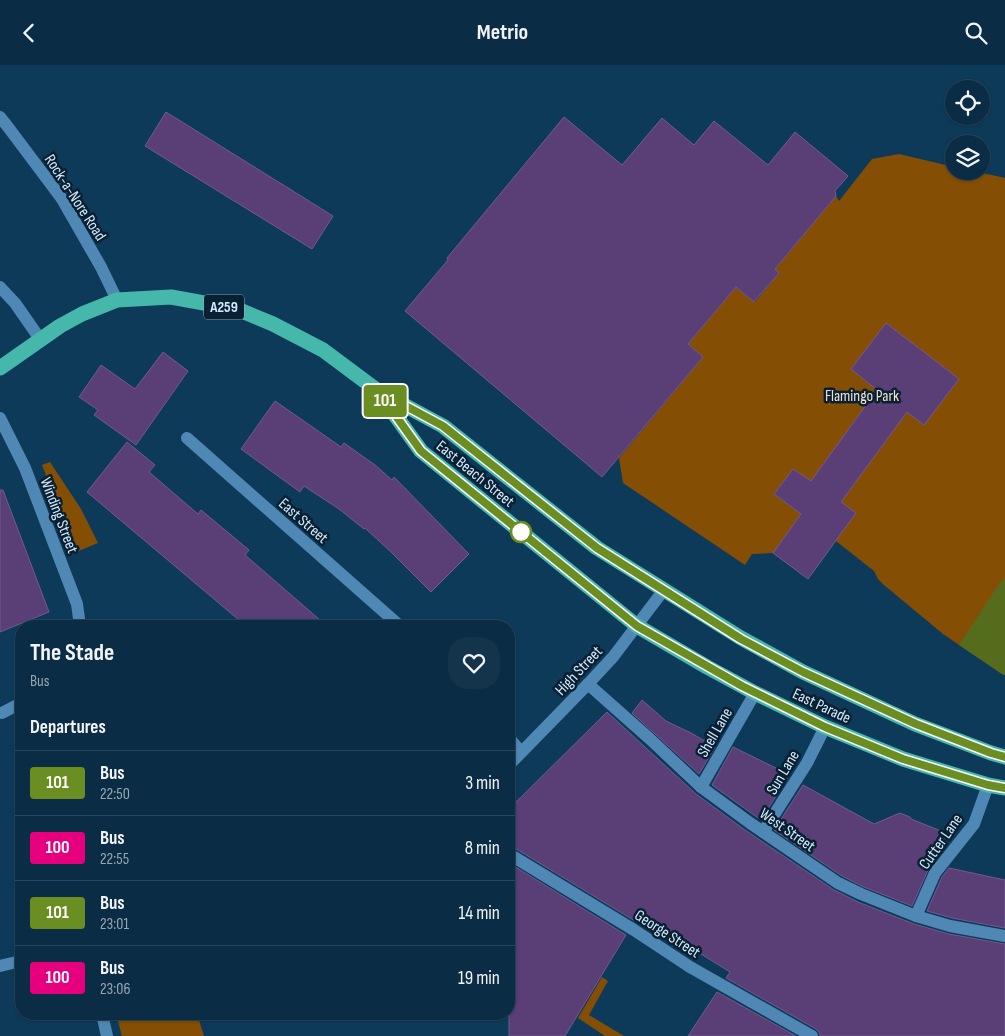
<!DOCTYPE html>
<style>
:root{--surface:#0a2c44;--page:#13344b;--text:#f1f3f6;--muted:#99a7b2;--line:#2a485d}
body{margin:0;font-family:"Sofia Sans Condensed",sans-serif;background:var(--page);color:var(--text);height:100vh;display:flex;flex-direction:column;font-size:19px;white-space:nowrap}
*{box-sizing:border-box;margin:0}
p{font-size:16px;color:var(--muted)}
.icon{flex:none;width:28px;height:28px;fill:none;stroke:currentColor;stroke-width:2;stroke-linecap:round;stroke-linejoin:round}
.map{position:relative;flex:1;overflow:hidden}
.side{position:absolute;left:15px;top:555px;width:500px;height:400px;display:flex;flex-direction:column;background:var(--surface);border-radius:20px;box-shadow:0 1px 4px #0004,0 0 0 1px var(--line)}
.side>*{flex:none}
.badge{padding:0 10px;border-radius:4px;font-size:18px;line-height:32px}
.tools{position:absolute;left:945px;top:15px;display:grid;gap:10px}
.tools a{display:grid;place-items:center;width:45px;height:45px;border-radius:50%;background:var(--surface);box-shadow:0 1px 4px #0004,0 0 0 1px var(--line);font-size:25px}
.map>.badge{position:absolute;translate:-50% -50%;box-shadow:0 0 0 2px #fff}
h2{padding:0 15px;font-size:19px;line-height:45px}
.round{display:grid;place-items:center;flex:none;width:52px;height:52px;border-radius:20px;background:var(--page)}
.overview{display:flex;align-items:center;justify-content:space-between;height:85px;padding:0 15px}
h1{font-size:24px;font-weight:700;line-height:38px}
ul{padding:0;list-style:none}
li{display:flex;align-items:center;gap:15px;height:65px;padding:0 15px;border-top:1px solid var(--line)}
li div{flex:1}
li b{display:block;font-size:19px}
li em{font-style:normal}
li .badge{min-width:55px;font-weight:700;text-align:center}
header{display:flex;justify-content:space-between;align-items:center;height:65px;padding:0 15px;background:var(--surface);font-size:22px;font-weight:700}
.map>svg:first-child{display:block}
.green{fill:#844e05}
.water{fill:#546c1b}
.building{fill:#593f75;stroke:#735991}
.lines{fill:none;stroke-linecap:round;stroke-linejoin:round}
.minor{stroke:#5088b5;stroke-width:12}
.highway{stroke:#45b8ab;stroke-width:15}
.line-casing{stroke:#fff;stroke-width:11}
.line{stroke:#6b8e23;stroke-width:8}
.stop-dot{fill:#fff;stroke:#6b8e23;stroke-width:2.5}
.labels{text-anchor:middle;stroke-width:5;stroke-linejoin:round;paint-order:stroke}
.shield{fill:#092032;stroke:#96adc0;stroke-width:1}
.shield-label{font-size:15px;font-weight:bold;fill:#d3e9fd}
.street-label{font-size:16px;fill:#d3e9fd;stroke:#092032}
.park-label{font-size:16px;fill:#f2e1d2;stroke:#092032}
</style>
<header><svg class="icon" aria-label="back" viewBox="0 0 24 24"><path d="M15 5l-7 7 7 7"/></svg>Metrio<svg class="icon" aria-label="search" viewBox="0 0 24 24"><circle cx="10" cy="10" r="6"/><path d="M15 15l6 6"/></svg></header>
<div class="map">
<svg width="1005" height="971" viewBox="0 0 1005 971">
<rect width="100%" height="100%" fill="#0e3a5a"/>
<g class="green">
<polygon points="899,89 954,102 954,106 974,106 1005,113 1005,610 1002,609 943,569 884,520 878,514 874,506 836,476 796,505 773,488 752,489 745,500 623,418 619,393 703,292 688,279 736,222 755,237 779,208 775,204 836,131 839,136 872,94"/>
<polygon points="50,397 81,444 98,478 76,487 42,400"/>
<polygon points="602,912 608,916 589,950 624,971 605,971 578,953"/>
<polygon points="116,949 197,949 204,971 122,971"/>
</g>
<polygon class="water" points="1005,513 1005,610 1002,609 959,580 999,519"/>
<g class="building">
<polygon points="166,47 333,151 312,184 145,81"/>
<polygon points="564,52 622,100 662,53 694,80 714,56 768,100 795,67 848,111 835,126 836,131 775,204 779,208 754,237 736,222 688,279 703,292 602,412 405,246 448,195 447,193"/>
<polygon points="886,258 959,314 924,360 907,347 841,437 856,448 808,514 773,488 801,449 774,429 793,404 811,416 877,325 851,304"/>
<polygon points="163,287 188,306 136,380 94,350 98,345 79,332 101,300 135,324"/>
<polygon points="275,336 341,382 344,378 375,400 392,415 394,412 469,489 431,527 392,488 365,463 364,464 339,444 304,421 300,427 241,384"/>
<polygon points="127,377 155,400 149,407 198,449 201,445 249,485 245,490 327,561 246,561 87,427"/>
<polygon points="0,425 3,425 49,547 0,567"/>
<polygon points="642,635 666,656 691,668 715,682 699,709 632,648"/>
<polygon points="607,647 696,729 745,765 834,825 858,837 914,859 949,869 1005,879 1005,971 820,971 819,967 816,964 726,913 730,907 638,850 635,856 513,782 509,781 509,744"/>
<polygon points="733,682 788,709 787,711 788,712 761,755 712,720"/>
<polygon points="803,720 874,759 900,748 910,752 911,754 946,768 935,796 928,805 912,841 864,822 842,811 774,765"/>
<polygon points="509,798 626,870 565,971 509,971"/>
<polygon points="949,803 1005,815 1005,863 952,853 927,846 942,812"/>
<polygon points="717,927 796,971 688,971"/>
</g>
<g class="lines">
<g class="minor">
<polyline points="0,52 8,62 62,134 101,202 117,235"/>
<polyline points="0,222 15,238 40,274"/>
<polyline points="0,353 25,403 77,539 80,561"/>
<polyline points="187,373 400,561"/>
<polyline points="588,619 650,674 701,722 750,758 838,818 861,829 916,851 950,861 1005,871"/>
<polyline points="2,648 21,638"/>
<polyline points="509,673 521,687"/>
<polyline points="509,700 588,619 613,592 663,526"/>
<polyline points="701,722 755,628"/>
<polyline points="763,767 807,698 825,662"/>
<polyline points="509,789 634,865 690,902 812,971"/>
<polyline points="916,851 935,808 974,759 988,720"/>
<polyline points="0,901 21,896"/>
<polyline points="102,949 107,971"/>
</g>
<g class="highway">
<polyline points="0,303 60,261 82,249 117,235 171,232 237,244 273,259 323,285 378,326 443,361 597,483 741,573 803,607 915,659 991,688 1005,692"/>
<polyline points="380,329 421,386 637,561 707,602 755,628 825,662 903,694 988,720 1005,723"/>
</g>
</g>
<g class="lines">
<defs>
<polyline id="line" points="1005,692 991,688 916,659 803,607 741,574 597,483 443,361 378,326 421,386 637,561 742,621 825,662 903,694 988,720 1005,723"/>
</defs>
<use href="#line" class="line-casing"/>
<use href="#line" class="line"/>
</g>
<circle class="stop-dot" cx="521" cy="467" r="10"/>
<g class="labels">
<rect class="shield" x="204" y="229.5" width="40" height="25" rx="4"/>
<g class="shield-label">
<text x="224" y="247">A259</text>
</g>
<g class="street-label">
<text transform="translate(76 132) rotate(57)" y="6">Rock-a-Nore Road</text>
<text transform="translate(476 408) rotate(39)" y="6">East Beach Street</text>
<text transform="translate(60 450) rotate(69)" y="6">Winding Street</text>
<text transform="translate(304 455) rotate(41)" y="6">East Street</text>
<text transform="translate(578 605) rotate(-47)" y="6">High Street</text>
<text transform="translate(822 640) rotate(25)" y="6">East Parade</text>
<text transform="translate(714 667) rotate(-60)" y="6">Shell Lane</text>
<text transform="translate(782 707) rotate(-59)" y="6">Sun Lane</text>
<text transform="translate(788 764) rotate(35)" y="6">West Street</text>
<text transform="translate(940 776) rotate(-55)" y="6">Cutter Lane</text>
<text transform="translate(668 868) rotate(33)" y="6">George Street</text>
</g>
<g class="park-label">
<text x="862" y="336">Flamingo Park</text>
</g>
</g>
</svg>
<div class="tools">
<a><svg class="icon" aria-label="locate" viewBox="0 0 24 24"><circle cx="12" cy="12" r="6"/><path d="M12 2v4M12 18v4M2 12h4M18 12h4"/></svg></a>
<a><svg class="icon" aria-label="layers" viewBox="0 0 24 24"><path d="M12 4l9 5-9 5-9-5zM3 14l9 5 9-5"/></svg></a>
</div>
<b class="badge" style="left:385px;top:336px;background:#6b8e23;color:#fff">101</b>
<section class="side">
<div class="overview"><div><h1>The Stade</h1><p>Bus</p></div><a class="round"><svg class="icon" aria-label="heart" viewBox="0 0 24 24"><path d="M12 20l-8-8c-3-5 5-10 8-4 3-6 11-1 8 4z"/></svg></a></div>
<h2>Departures</h2>
<ul>
<li><span class="badge" style="background:#6b8e23;color:#fff">101</span><div><b>Bus</b><p>22:50</p></div><em>3 min</em></li>
<li><span class="badge" style="background:#e6007e;color:#fff">100</span><div><b>Bus</b><p>22:55</p></div><em>8 min</em></li>
<li><span class="badge" style="background:#6b8e23;color:#fff">101</span><div><b>Bus</b><p>23:01</p></div><em>14 min</em></li>
<li><span class="badge" style="background:#e6007e;color:#fff">100</span><div><b>Bus</b><p>23:06</p></div><em>19 min</em></li>
</ul>
</section>
</div>
